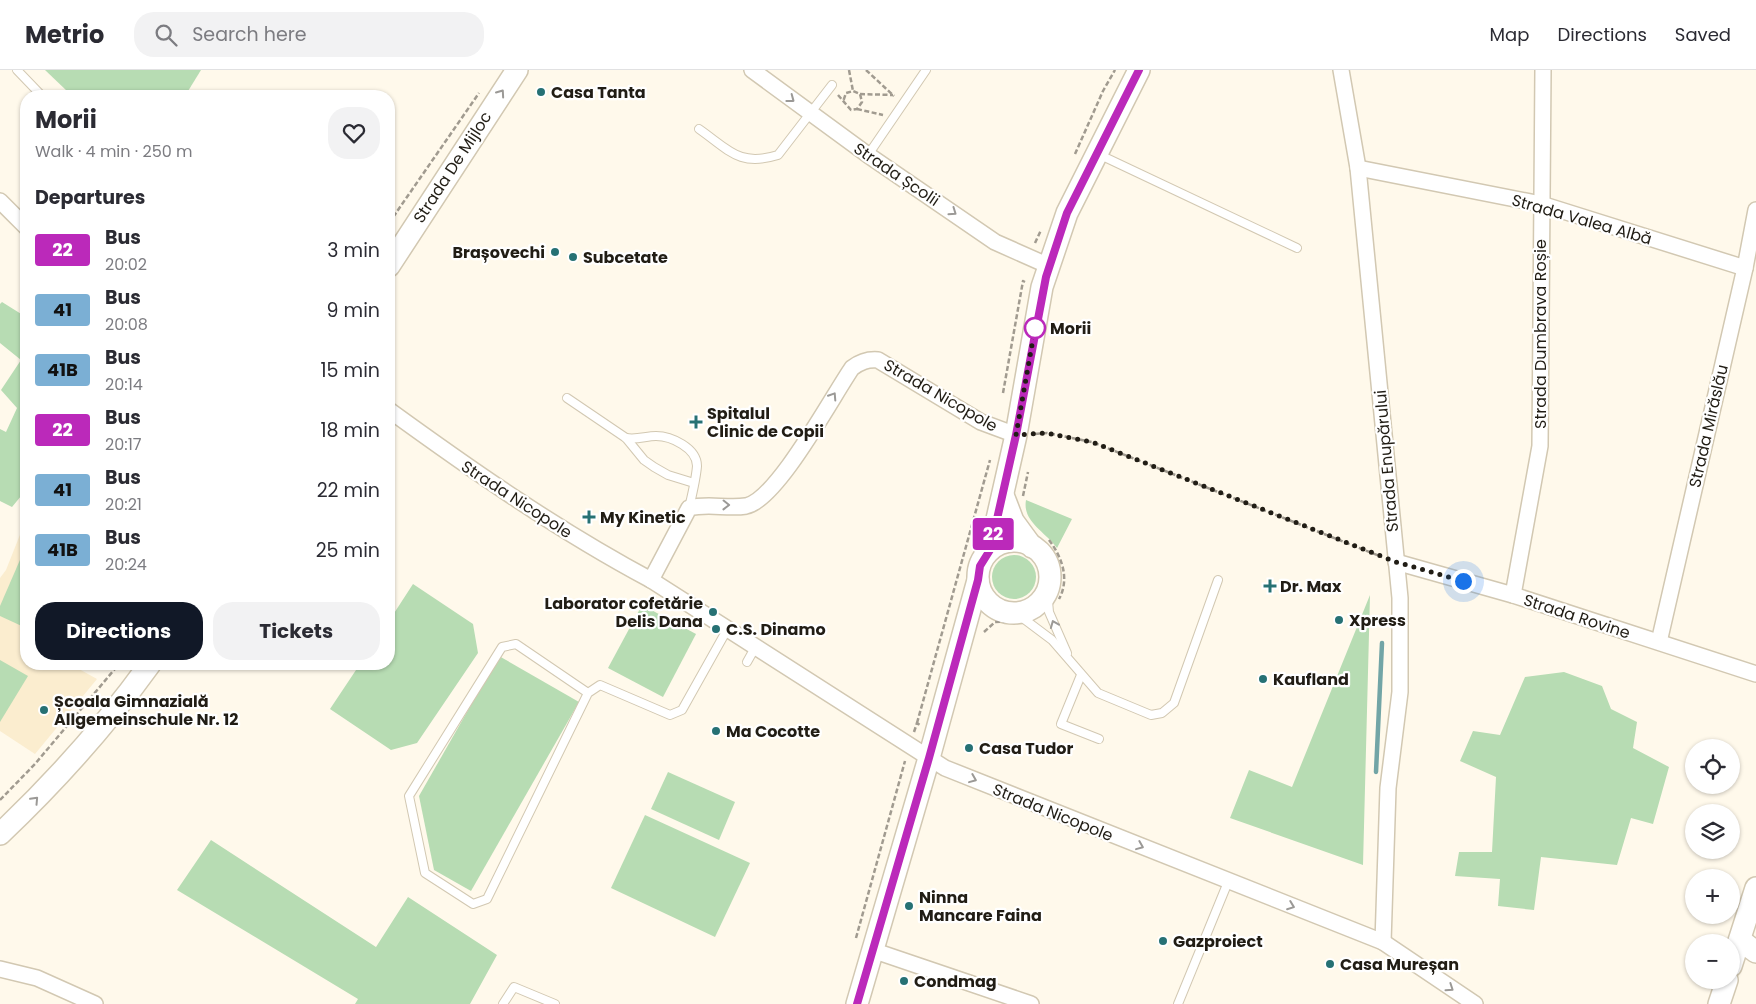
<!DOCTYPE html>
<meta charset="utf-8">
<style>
:root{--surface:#fff;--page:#f2f2f3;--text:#2b2b33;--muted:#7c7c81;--line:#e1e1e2;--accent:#111827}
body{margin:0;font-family:Poppins,sans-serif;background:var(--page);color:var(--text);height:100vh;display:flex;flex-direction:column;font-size:19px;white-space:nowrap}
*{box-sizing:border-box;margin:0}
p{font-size:16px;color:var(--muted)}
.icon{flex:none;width:28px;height:28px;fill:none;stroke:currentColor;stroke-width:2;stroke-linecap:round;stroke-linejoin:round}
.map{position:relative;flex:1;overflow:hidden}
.drawer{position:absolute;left:20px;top:20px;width:375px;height:580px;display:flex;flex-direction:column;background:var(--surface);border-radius:20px;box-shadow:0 1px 4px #0004}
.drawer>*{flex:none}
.badge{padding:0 10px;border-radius:4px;font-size:18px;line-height:32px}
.buttons{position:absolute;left:1685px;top:669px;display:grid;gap:10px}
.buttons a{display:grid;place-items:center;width:55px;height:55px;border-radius:50%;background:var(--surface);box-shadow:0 1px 4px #0004;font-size:25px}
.you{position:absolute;width:25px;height:25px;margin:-12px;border:4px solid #fff;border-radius:50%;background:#1a73e8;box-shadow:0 0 0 8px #1a73e833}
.map>.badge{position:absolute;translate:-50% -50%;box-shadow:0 0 0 2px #fff}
h2{padding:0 15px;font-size:19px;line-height:45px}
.round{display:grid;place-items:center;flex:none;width:52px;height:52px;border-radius:20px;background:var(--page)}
.overview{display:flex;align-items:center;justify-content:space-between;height:85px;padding:0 15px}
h1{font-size:24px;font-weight:700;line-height:38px}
.button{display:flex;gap:10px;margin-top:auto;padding:10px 15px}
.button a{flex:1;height:58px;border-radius:20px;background:var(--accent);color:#fff;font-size:20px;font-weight:700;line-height:58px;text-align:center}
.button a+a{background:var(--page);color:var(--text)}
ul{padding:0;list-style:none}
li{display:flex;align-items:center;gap:15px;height:60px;padding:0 15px}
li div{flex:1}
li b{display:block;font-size:19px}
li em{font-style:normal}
li .badge{min-width:55px;font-weight:700;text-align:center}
header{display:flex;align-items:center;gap:30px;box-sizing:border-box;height:70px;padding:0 25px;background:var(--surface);border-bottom:1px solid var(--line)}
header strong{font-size:24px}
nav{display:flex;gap:28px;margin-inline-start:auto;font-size:18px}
.search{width:350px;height:45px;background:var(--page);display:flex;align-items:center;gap:12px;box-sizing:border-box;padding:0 18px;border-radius:20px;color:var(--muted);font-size:19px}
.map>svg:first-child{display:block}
.built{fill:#fbedcf}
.green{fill:#b7dcb3}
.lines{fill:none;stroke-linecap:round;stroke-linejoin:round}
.stream{stroke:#72a5a6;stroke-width:4.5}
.lane-casing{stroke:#d2c8b2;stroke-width:10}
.street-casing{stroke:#d2c8b2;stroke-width:18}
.secondary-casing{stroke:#d2c8b2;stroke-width:24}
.path{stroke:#a19b90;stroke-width:2.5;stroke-dasharray:5 2.5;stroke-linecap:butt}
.lane{stroke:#fff;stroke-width:8}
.street{stroke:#fff;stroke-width:15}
.secondary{stroke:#fff;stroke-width:21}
.oneway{stroke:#9b9996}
.line-casing{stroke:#fff;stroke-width:11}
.line{stroke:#bb29ba;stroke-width:8}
.walk{stroke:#211d15;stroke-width:5;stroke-dasharray:0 9}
.poi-dot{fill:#267174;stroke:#fff;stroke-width:2}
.stop-dot{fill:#fff;stroke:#bb29ba;stroke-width:2.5}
.labels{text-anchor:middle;stroke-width:4.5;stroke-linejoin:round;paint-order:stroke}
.poi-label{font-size:16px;font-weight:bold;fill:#211d15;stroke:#fff;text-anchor:start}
.street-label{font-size:16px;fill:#211d15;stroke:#fff}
.stop-label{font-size:16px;font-weight:bold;fill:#211d15;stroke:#fff;text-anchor:start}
</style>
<header>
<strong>Metrio</strong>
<div class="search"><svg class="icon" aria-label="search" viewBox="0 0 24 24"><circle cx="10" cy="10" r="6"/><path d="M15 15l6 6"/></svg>Search here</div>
<nav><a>Map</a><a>Directions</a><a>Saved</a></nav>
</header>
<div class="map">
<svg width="1756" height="934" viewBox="0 0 1756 934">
<rect width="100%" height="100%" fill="#fff9eb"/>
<polygon class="built" points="25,452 26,594 70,594 97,609 35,684 0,661 0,508 6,500"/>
<g class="green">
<polygon points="45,0 201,0 185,26 78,26 67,21"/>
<polygon points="2,232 26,247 26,420 12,437 0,431 0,359 6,362 17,338 1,320 21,290 0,273 0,234"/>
<path d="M1026,430L1072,449L1057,478C1046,462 1022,452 1026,430Z"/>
<polygon points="26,476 26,558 0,546 0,536"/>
<circle cx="1014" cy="507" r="22"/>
<polygon points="413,514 473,554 478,583 417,673 391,680 330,639 360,594 389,594 389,551"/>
<polygon points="1370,525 1363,795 1230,748 1249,700 1292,717"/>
<polygon points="642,535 696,564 663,627 608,598"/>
<polygon points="499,586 579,632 471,821 434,800 419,726"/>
<polygon points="0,590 28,606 0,652"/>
<polygon points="1564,602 1602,616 1611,639 1637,652 1633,678 1669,697 1653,754 1631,748 1617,795 1541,787 1534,840 1498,836 1500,809 1455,806 1459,782 1492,782 1496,707 1460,691 1473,661 1500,665 1525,607"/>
<polygon points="668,702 735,732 719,770 651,739"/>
<polygon points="645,745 750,793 715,867 611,818"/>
<polygon points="211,770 376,877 408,827 497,885 470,934 355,934 358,929 177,820"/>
</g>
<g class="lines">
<polyline class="stream" points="1376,702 1382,573"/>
<defs>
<g id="lane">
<polyline points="17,0 42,26"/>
<path d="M699,59C729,80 739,97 778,85L832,15"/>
<polyline points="1098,84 1297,178"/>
<polyline points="868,85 926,0"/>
<polyline points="567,328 626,368 644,390 654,397 668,405 694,413"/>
<path d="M626,368C637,370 646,366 656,366C671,366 697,378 697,396C696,409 692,425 689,438"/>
<polyline points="1047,520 1049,542 1067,583"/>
<polyline points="1016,543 1052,570 1098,623 1151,645 1162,643 1174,633 1218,510"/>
<polyline points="747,592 756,576"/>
<polyline points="1081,605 1061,654 1099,669"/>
<polyline points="588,623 516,574 502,577 409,726 425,803 473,834 487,829 588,623 600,615 670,645 682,640 728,558"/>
<polyline points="503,934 514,917 555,934"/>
<polyline points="1178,934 1228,812"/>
</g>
<g id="street">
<polyline points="752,0 868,85 995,172 1049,196"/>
<polyline points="1341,0 1358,98 1400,528 1400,622 1388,718 1383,872"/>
<polyline points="1358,98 1541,134 1745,198"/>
<polyline points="0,131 26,157"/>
<path d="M389,340C473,401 559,461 651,510L945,698L1383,872L1475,934"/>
<polyline points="1396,492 1513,525 1756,604"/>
<path d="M651,510L689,438C708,433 727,439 746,436C777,430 832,327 852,298C860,292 867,289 878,290L981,352L1016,365"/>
<polyline points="1513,525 1540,376 1543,0"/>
<polyline points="1659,572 1745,198 1756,140"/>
<polyline points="872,880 1031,934"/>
<polyline points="0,899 37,908 95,934"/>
</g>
<g id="secondary">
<polyline points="389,196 517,0"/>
<polyline points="1003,425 1013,451 1032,477"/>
<circle cx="1014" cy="507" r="36"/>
<polyline points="990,480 1016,365 1042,217 1067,143 1139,0"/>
<path d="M0,764C55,712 106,655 150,594"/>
<polyline points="1740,870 1756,882"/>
<polyline points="1731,896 1756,818"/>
<polyline points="857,934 929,688 978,510"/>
<polyline points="1719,934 1727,910"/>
</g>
</defs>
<use href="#lane" class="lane-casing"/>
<use href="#street" class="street-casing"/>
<use href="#secondary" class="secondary-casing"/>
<g class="path">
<polyline points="849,0 853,21"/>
<polyline points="866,0 894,26"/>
<polyline points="860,24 893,25"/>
<polyline points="838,25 851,40 857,39 862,32 860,24 853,21 846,23 843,32"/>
<polyline points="857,39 883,45"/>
<polyline points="1075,84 1103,21 1115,0"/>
<polyline points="389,153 479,23"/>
<polyline points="1035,173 1041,160"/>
<polyline points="1003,323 1023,211 1025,212"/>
<polyline points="1035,364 1047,363 1092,372 1382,487"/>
<polyline points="1023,426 1028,402"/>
<path d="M1049,470C1062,487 1070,509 1059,529"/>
<polyline points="984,562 995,552 1009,551"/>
<polyline points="917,653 990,390"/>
<polyline points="914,662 917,653 920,655"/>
<polyline points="0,730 35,694 119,594"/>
<polyline points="856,868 905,691"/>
</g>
<use href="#lane" class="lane"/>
<use href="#street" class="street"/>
<use href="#secondary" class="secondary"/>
</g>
<defs><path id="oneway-chevron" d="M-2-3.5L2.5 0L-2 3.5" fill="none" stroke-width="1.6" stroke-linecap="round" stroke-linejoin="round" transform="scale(1.25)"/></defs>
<g class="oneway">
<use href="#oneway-chevron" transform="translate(501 23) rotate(-55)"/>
<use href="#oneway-chevron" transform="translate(791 29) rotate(37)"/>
<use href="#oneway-chevron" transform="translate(953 142) rotate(35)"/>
<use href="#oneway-chevron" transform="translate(833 326) rotate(-57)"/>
<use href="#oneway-chevron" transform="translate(726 435) rotate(1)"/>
<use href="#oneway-chevron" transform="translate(1054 554) rotate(-112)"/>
<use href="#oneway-chevron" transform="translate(973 709) rotate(22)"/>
<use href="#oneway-chevron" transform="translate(35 730) rotate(-47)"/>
<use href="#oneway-chevron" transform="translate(1140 776) rotate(22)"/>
<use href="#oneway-chevron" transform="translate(1291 836) rotate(21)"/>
<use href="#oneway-chevron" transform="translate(1450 918) rotate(34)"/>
</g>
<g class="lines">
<defs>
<polyline id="line" points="857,934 929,688 978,510 980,496 990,480 1016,365 1046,207 1067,143 1139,0"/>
</defs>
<use href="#line" class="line-casing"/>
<use href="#line" class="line"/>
<polyline class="walk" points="1035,258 1016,365 1046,363 1092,372 1396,492 1463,511"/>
</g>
<g class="poi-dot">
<circle cx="541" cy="22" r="5"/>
<circle cx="555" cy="182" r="5"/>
<circle cx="573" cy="187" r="5"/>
<path d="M693.5 344.5h5v5h5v5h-5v5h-5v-5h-5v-5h5z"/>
<path d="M586.5 439.5h5v5h5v5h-5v5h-5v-5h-5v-5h5z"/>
<path d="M1267.5 508.5h5v5h5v5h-5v5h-5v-5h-5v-5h5z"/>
<circle cx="713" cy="542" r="5"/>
<circle cx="1339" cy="550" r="5"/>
<circle cx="716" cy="559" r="5"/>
<circle cx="1263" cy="609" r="5"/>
<circle cx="44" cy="640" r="5"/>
<circle cx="716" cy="661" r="5"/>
<circle cx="969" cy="678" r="5"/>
<circle cx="909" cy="836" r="5"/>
<circle cx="1163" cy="871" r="5"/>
<circle cx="1330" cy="894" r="5"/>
<circle cx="904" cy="911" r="5"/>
</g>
<circle class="stop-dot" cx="1035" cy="258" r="10"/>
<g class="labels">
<g class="poi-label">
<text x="551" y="28">Casa Tanta</text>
<text x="545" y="188" text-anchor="end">Brașovechi</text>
<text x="583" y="193">Subcetate</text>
<text x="707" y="349">Spitalul<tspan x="707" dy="18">Clinic de Copii</tspan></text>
<text x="600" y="453">My Kinetic</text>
<text x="1280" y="522">Dr. Max</text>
<text x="703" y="539" text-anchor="end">Laborator cofetărie<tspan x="703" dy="18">Delis Dana</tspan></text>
<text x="1349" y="556">Xpress</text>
<text x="726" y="565">C.S. Dinamo</text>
<text x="1273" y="615">Kaufland</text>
<text x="54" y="637">Școala Gimnazială<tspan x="54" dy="18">Allgemeinschule Nr. 12</tspan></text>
<text x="726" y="667">Ma Cocotte</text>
<text x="979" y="684">Casa Tudor</text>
<text x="919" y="833">Ninna<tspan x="919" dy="18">Mancare Faina</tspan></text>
<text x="1173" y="877">Gazproiect</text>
<text x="1340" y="900">Casa Mureșan</text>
<text x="914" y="917">Condmag</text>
</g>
<g class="street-label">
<text transform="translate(452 97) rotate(-57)" y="6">Strada De Mijloc</text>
<text transform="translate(897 104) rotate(34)" y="6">Strada Școlii</text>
<text transform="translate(1582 149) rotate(16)" y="6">Strada Valea Albă</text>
<text transform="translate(1540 264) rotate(-90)" y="6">Strada Dumbrava Roșie</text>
<text transform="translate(941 325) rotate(30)" y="6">Strada Nicopole</text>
<text transform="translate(1708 356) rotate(-77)" y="6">Strada Mirăslău</text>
<text transform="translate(1386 391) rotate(-95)" y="6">Strada Enupărului</text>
<text transform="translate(517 429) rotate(33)" y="6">Strada Nicopole</text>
<text transform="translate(1577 546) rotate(18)" y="6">Strada Rovine</text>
<text transform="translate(1053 742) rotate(22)" y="6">Strada Nicopole</text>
</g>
<g class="stop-label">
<text x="1050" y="264">Morii</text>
</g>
</g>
</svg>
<div class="buttons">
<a><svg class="icon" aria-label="locate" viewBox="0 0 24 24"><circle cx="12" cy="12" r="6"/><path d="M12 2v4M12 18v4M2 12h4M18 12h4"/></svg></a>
<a><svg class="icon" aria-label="layers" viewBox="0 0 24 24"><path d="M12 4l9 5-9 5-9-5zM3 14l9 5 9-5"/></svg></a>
<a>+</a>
<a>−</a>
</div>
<div class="you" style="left:1463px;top:511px"></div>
<b class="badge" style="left:993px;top:464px;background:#bb29ba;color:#fff">22</b>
<section class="drawer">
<div class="overview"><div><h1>Morii</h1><p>Walk · 4 min · 250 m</p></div><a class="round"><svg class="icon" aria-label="heart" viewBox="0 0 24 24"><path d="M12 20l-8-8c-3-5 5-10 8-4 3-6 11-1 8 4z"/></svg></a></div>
<h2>Departures</h2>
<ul>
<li><span class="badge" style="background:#bb29ba;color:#fff">22</span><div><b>Bus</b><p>20:02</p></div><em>3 min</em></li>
<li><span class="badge" style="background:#7bafd4;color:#111">41</span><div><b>Bus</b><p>20:08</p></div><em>9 min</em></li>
<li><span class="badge" style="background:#7bafd4;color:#111">41B</span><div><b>Bus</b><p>20:14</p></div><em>15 min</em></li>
<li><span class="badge" style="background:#bb29ba;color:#fff">22</span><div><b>Bus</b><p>20:17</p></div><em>18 min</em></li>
<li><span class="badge" style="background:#7bafd4;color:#111">41</span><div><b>Bus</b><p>20:21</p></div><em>22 min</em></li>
<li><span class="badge" style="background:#7bafd4;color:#111">41B</span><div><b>Bus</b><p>20:24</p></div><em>25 min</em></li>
</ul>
<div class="button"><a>Directions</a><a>Tickets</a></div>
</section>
</div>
